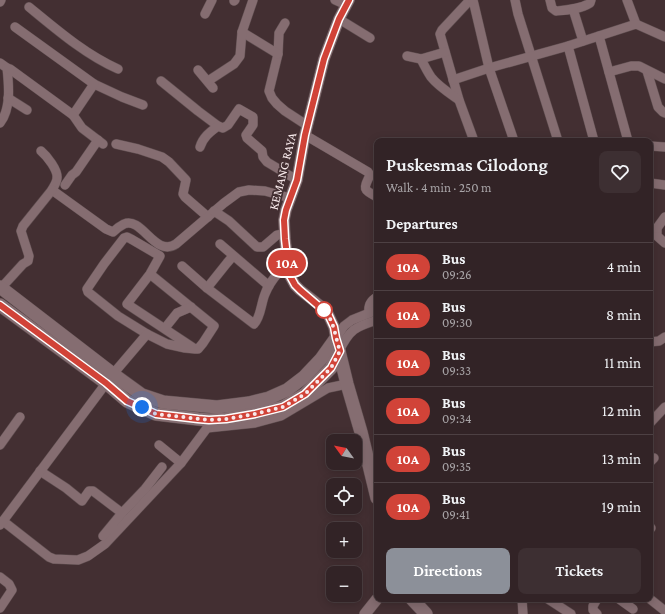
<!DOCTYPE html>
<meta charset="utf-8">
<style>
:root{--surface:#322326;--page:#3d2f32;--text:#f1f3f6;--muted:#a8a4a7;--line:#4d4043;--accent:#8c9099}
body{margin:0;font-family:"Crimson Pro",serif;background:var(--page);color:var(--text);height:100vh;display:flex;flex-direction:column;font-size:15px;white-space:nowrap}
*{box-sizing:border-box;margin:0}
p{font-size:13px;color:var(--muted)}
.icon{flex:none;width:22px;height:22px;fill:none;stroke:currentColor;stroke-width:2;stroke-linecap:round;stroke-linejoin:round}
.map{position:relative;flex:1;overflow:hidden}
.sheet{position:absolute;left:374px;top:138px;width:279px;height:464px;display:flex;flex-direction:column;background:var(--surface);border-radius:8px;box-shadow:0 2px 10px #0003,0 0 0 1px var(--line)}
.sheet>*{flex:none}
.badge{padding:0 8px;border-radius:13px;font-size:14px;line-height:26px}
.needle{width:26px;rotate:303deg}
.controls{position:absolute;left:326px;top:434px;display:grid;gap:8px}
.controls a{display:grid;place-items:center;width:36px;height:36px;border-radius:8px;background:var(--surface);box-shadow:0 2px 10px #0003,0 0 0 1px var(--line);font-size:20px}
.you{position:absolute;width:20px;height:20px;margin:-10px;border:3px solid #fff;border-radius:50%;background:#1a73e8;box-shadow:0 0 0 6px #1a73e833}
.map>.badge{position:absolute;translate:-50% -50%;box-shadow:0 0 0 2px #fff}
h2{padding:0 12px;font-size:15px;line-height:36px}
.round{display:grid;place-items:center;flex:none;width:42px;height:42px;border-radius:8px;background:var(--page)}
.summary{display:flex;align-items:center;justify-content:space-between;height:68px;padding:0 12px}
h1{font-size:19px;font-weight:600;line-height:30px}
.action{display:flex;gap:8px;margin-top:auto;padding:8px 12px}
.action a{flex:1;height:46px;border-radius:8px;background:var(--accent);color:#fff;font-size:16px;font-weight:600;line-height:46px;text-align:center}
.action a+a{background:var(--page);color:var(--text)}
ul{padding:0;list-style:none}
li{display:flex;align-items:center;gap:12px;height:48px;padding:0 12px;border-top:1px solid var(--line)}
li div{flex:1}
li b{display:block;font-size:15px}
li em{font-style:normal}
li .badge{min-width:44px;font-weight:700;text-align:center}
.map>svg:first-child{display:block}
.lines{fill:none;stroke-linecap:round;stroke-linejoin:round}
.minor-casing{stroke:#5f4e50;stroke-width:10}
.tertiary-casing{stroke:#5f4e50;stroke-width:12}
.secondary-casing{stroke:#5f4e50;stroke-width:14}
.minor{stroke:#856d71;stroke-width:9}
.tertiary{stroke:#856d71;stroke-width:11}
.secondary{stroke:#856d71;stroke-width:13}
.line-casing{stroke:#fff;stroke-width:9}
.line{stroke:#d14338;stroke-width:6}
.walk{stroke:#f7e9eb;stroke-width:4;stroke-dasharray:0 7.2}
.stop-dot{fill:#fff;stroke:#d14338;stroke-width:2}
.labels{text-anchor:middle;stroke-width:3.5;stroke-linejoin:round;paint-order:stroke}
.street-label{font-size:13px;fill:#f7e9eb;stroke:#432f32}
</style>
<div class="map">
<svg width="665" height="614" viewBox="0 0 665 614">
<rect width="100%" height="100%" fill="#432f32"/>
<g class="lines">
<defs>
<g id="minor">
<polyline points="335,0 346,5"/>
<polyline points="470,0 442,30 440,34 459,100 474,141"/>
<polyline points="473,0 489,68 514,141"/>
<polyline points="515,0 518,14 558,141"/>
<path d="M550,0L552,8L556,11C567,10 581,9 590,3L591,0"/>
<polyline points="627,0 636,24"/>
<polyline points="234,1 235,0"/>
<polyline points="0,2 1,0"/>
<path d="M29,7C57,30 86,55 118,69"/>
<polyline points="573,9 583,41"/>
<polyline points="205,14 212,0"/>
<polyline points="339,19 370,38"/>
<polyline points="285,23 279,33 278,54 269,91 272,98 277,104 285,111 308,126"/>
<polyline points="15,27 94,84 122,97 143,105"/>
<polyline points="242,32 278,54"/>
<polyline points="599,36 628,141"/>
<polyline points="568,46 594,141"/>
<polyline points="407,56 421,59 445,52"/>
<path d="M421,59C424,65 427,71 431,77C438,86 449,93 459,100"/>
<path d="M0,63L7,68C9,86 11,109 0,123"/>
<polyline points="7,68 10,69 73,115 94,84"/>
<polyline points="198,70 213,88"/>
<polyline points="647,71 658,107 663,112 665,113"/>
<polyline points="609,72 631,66 639,66 665,79"/>
<polyline points="453,80 489,68 568,46 636,24 665,37"/>
<polyline points="161,81 198,111 218,126 223,128 228,125 239,109 253,117 253,125 246,135 247,138 262,151 263,157 267,162 297,180"/>
<polyline points="208,81 234,64 240,56 242,32 253,0"/>
<polyline points="8,98 27,110"/>
<polyline points="73,115 82,128 103,144"/>
<path d="M305,135L368,172L370,175C363,190 363,189 377,197"/>
<polyline points="116,144 138,149 162,157 169,162 186,180 183,194 185,197 208,217"/>
<polyline points="650,146 665,147"/>
<path d="M200,147C203,137 210,132 218,126"/>
<path d="M41,151C47,156 58,170 57,178C57,182 54,186 52,190L106,229L113,232C116,229 120,226 124,224C142,216 155,258 176,244L224,203L239,192L249,190L265,191L290,198"/>
<polyline points="650,183 665,185"/>
<polyline points="65,185 72,175 76,172 98,140"/>
<polyline points="214,211 229,221 257,247 263,247 277,235 285,233"/>
<polyline points="657,228 657,236 665,243"/>
<polyline points="650,229 657,228 665,217"/>
<polyline points="220,244 269,286"/>
<path d="M182,266L207,288L254,324C261,317 261,303 265,294C269,282 278,273 287,264"/>
<polyline points="150,274 214,326 203,343 198,349 195,349 127,304 150,274 160,256 131,239 127,237 124,238 104,264 87,289 88,292 118,316 147,334 167,344 185,348 195,349"/>
<polyline points="1,288 23,264 28,261 29,256 21,231 23,226 52,190"/>
<polyline points="207,288 227,263 233,256"/>
<path d="M369,313C368,306 370,301 377,297"/>
<polyline points="165,328 177,313 191,307"/>
<polyline points="336,338 344,326 352,320 377,310"/>
<polyline points="650,342 659,341 665,337"/>
<path d="M339,351C350,329 355,327 377,320"/>
<polyline points="650,423 665,407"/>
<polyline points="207,428 255,423 281,416 328,388 347,384"/>
<polyline points="0,445 20,417"/>
<polyline points="159,445 181,463"/>
<polyline points="650,462 654,458"/>
<polyline points="40,471 66,488 82,501 89,491 93,491 122,513"/>
<polyline points="3,521 49,557 54,559 78,560 88,556 105,544 181,463 207,428 209,420"/>
<polyline points="0,525 113,374 147,334"/>
<polyline points="650,528 651,528"/>
<polyline points="103,536 122,513 145,489 162,467"/>
<polyline points="0,577 9,584 12,590 0,608"/>
<polyline points="522,599 523,614"/>
<polyline points="548,599 571,614"/>
<polyline points="597,599 593,606 593,610 597,614"/>
<polyline points="619,599 633,609"/>
<polyline points="650,599 665,611"/>
</g>
<g id="tertiary">
<polyline points="336,338 334,327 328,314 323,308 300,290 295,285 289,274 285,239 284,220 286,210 297,180 305,135 324,59 339,19 349,0"/>
<polyline points="365,614 377,599"/>
</g>
<g id="secondary">
<polyline points="0,287 113,374 142,395 163,402 217,407 249,403 269,398 287,390 304,377 321,359 336,338"/>
<polyline points="0,305 106,383 127,401 156,414 198,419 209,420 226,419 255,414 283,407 305,394 331,368 339,351"/>
<polyline points="338,347 347,384 361,432 377,498"/>
<polyline points="412,599 426,614"/>
</g>
</defs>
<use href="#minor" class="minor-casing"/>
<use href="#tertiary" class="tertiary-casing"/>
<use href="#secondary" class="secondary-casing"/>
<use href="#minor" class="minor"/>
<use href="#tertiary" class="tertiary"/>
<use href="#secondary" class="secondary"/>
</g>
<g class="lines">
<defs>
<polyline id="line" points="0,305 106,383 127,401 156,414 198,419 209,420 226,419 255,414 283,407 305,394 331,368 340,351 336,338 334,327 328,314 300,290 295,285 289,274 285,239 284,220 286,210 297,180 305,135 324,59 339,19 349,0"/>
</defs>
<use href="#line" class="line-casing"/>
<use href="#line" class="line"/>
<path class="walk" d="M142,407L156,414L209,420L226,419L255,414L283,407L305,394L331,368L340,351C335,336 334,320 323,308L324,310"/>
</g>
<circle class="stop-dot" cx="324" cy="310" r="8"/>
<g class="labels">
<g class="street-label">
<text transform="translate(282 171) rotate(-76)" y="5">KEMANG RAYA</text>
</g>
</g>
</svg>
<div class="controls">
<a><svg class="needle" viewBox="-14 -14 28 28"><path d="M0-13l5 13h-10z" fill="#e53935"/><path d="M0 13l5-13h-10z" fill="#a8a4a7"/></svg></a>
<a><svg class="icon" aria-label="locate" viewBox="0 0 24 24"><circle cx="12" cy="12" r="6"/><path d="M12 2v4M12 18v4M2 12h4M18 12h4"/></svg></a>
<a>+</a>
<a>−</a>
</div>
<div class="you" style="left:142px;top:407px"></div>
<b class="badge" style="left:287px;top:263px;background:#d14338;color:#fff">10A</b>
<section class="sheet">
<div class="summary"><div><h1>Puskesmas Cilodong</h1><p>Walk · 4 min · 250 m</p></div><a class="round"><svg class="icon" aria-label="heart" viewBox="0 0 24 24"><path d="M12 20l-8-8c-3-5 5-10 8-4 3-6 11-1 8 4z"/></svg></a></div>
<h2>Departures</h2>
<ul>
<li><span class="badge" style="background:#d14338;color:#fff">10A</span><div><b>Bus</b><p>09:26</p></div><em>4 min</em></li>
<li><span class="badge" style="background:#d14338;color:#fff">10A</span><div><b>Bus</b><p>09:30</p></div><em>8 min</em></li>
<li><span class="badge" style="background:#d14338;color:#fff">10A</span><div><b>Bus</b><p>09:33</p></div><em>11 min</em></li>
<li><span class="badge" style="background:#d14338;color:#fff">10A</span><div><b>Bus</b><p>09:34</p></div><em>12 min</em></li>
<li><span class="badge" style="background:#d14338;color:#fff">10A</span><div><b>Bus</b><p>09:35</p></div><em>13 min</em></li>
<li><span class="badge" style="background:#d14338;color:#fff">10A</span><div><b>Bus</b><p>09:41</p></div><em>19 min</em></li>
</ul>
<div class="action"><a>Directions</a><a>Tickets</a></div>
</section>
</div>
